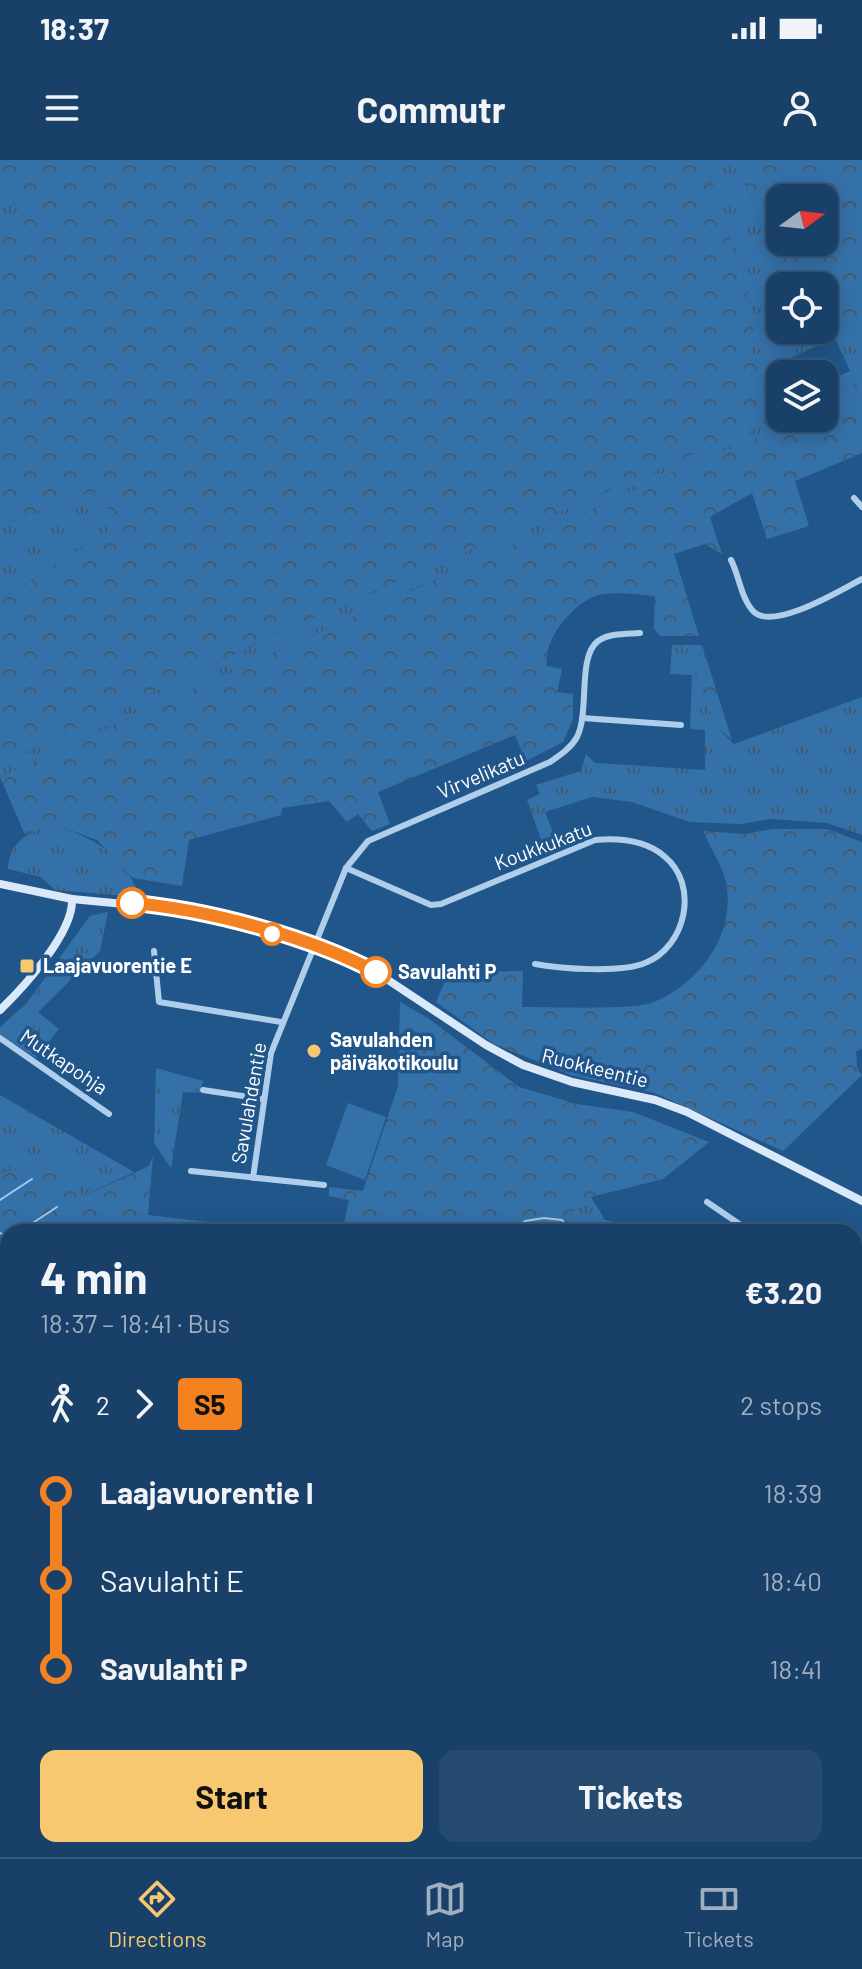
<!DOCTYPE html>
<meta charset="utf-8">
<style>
:root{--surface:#194068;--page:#264b71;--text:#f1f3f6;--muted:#9fafc0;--line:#37597c;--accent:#f7c870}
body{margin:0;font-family:Barlow,sans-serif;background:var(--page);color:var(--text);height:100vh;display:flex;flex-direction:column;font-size:30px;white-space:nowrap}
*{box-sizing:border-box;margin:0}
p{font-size:26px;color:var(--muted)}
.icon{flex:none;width:44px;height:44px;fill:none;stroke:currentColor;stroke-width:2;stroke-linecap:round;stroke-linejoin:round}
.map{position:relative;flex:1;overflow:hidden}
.drawer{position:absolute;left:0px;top:1064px;width:862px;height:634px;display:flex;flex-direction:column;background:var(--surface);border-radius:24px 24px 0 0;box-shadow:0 4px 20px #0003,0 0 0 2px var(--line)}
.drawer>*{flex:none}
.badge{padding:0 16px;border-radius:6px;font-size:28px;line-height:52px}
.needle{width:52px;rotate:75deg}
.fabs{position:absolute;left:766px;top:24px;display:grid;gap:16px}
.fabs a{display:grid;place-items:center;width:72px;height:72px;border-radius:16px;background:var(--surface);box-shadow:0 4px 20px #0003,0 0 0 2px var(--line);font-size:40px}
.map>.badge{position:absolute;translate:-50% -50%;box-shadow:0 0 0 4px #fff}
.legs{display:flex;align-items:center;gap:12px;height:88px;padding:0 40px;font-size:26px}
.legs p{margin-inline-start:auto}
.head{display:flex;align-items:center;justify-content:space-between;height:136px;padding:0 40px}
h1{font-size:44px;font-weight:700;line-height:60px}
.cta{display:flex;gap:16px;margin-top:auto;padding:16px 40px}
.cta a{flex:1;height:92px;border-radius:16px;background:var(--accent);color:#111;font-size:32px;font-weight:700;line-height:92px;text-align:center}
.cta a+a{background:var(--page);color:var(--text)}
ul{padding:0 40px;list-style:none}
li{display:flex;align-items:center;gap:28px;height:88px;font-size:30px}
li i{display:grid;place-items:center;width:12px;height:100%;margin:0 10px;background:currentColor}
li i::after{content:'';width:20px;height:20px;margin:-10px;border:6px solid;border-radius:50%;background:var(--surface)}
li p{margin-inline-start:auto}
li:first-child i{background:linear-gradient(#0000 50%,currentColor 0)}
li:last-child i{background:linear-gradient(currentColor 50%,#0000 0)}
.status{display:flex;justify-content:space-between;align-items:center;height:56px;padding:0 40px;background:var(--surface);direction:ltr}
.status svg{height:22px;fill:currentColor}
header{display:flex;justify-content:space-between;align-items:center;height:104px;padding:0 40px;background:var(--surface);font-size:36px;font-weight:700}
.menu{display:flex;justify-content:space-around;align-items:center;height:112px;border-top:2px solid var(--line);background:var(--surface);font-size:22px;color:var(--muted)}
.menu a{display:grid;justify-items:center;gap:4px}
.menu .current{color:var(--accent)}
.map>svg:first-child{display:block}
.grass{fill:url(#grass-tufts)}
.forest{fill:url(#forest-crowns);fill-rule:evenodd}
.pitch{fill:#3571a9}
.water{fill:url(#water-rules);stroke:#a3c9ec;stroke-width:2}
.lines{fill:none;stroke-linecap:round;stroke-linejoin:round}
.stream{stroke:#a3c9ec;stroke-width:2}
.street{stroke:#afceeb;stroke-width:6}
.secondary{stroke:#dae9f9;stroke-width:8}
.line-1-casing{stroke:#fff;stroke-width:18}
.line-1{stroke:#f58220;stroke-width:12}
.stop-1-dot{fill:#fff;stroke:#f58220;stroke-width:4}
.poi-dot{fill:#f7c870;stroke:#21568b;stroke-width:3}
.labels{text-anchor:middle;stroke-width:7;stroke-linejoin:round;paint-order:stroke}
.street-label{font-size:20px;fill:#fff;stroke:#21568b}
.poi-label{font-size:20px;font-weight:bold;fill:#fff;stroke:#21568b;text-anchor:start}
.stop-label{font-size:20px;font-weight:bold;fill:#fff;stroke:#21568b;text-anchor:start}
</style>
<div class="status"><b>18:37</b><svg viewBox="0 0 49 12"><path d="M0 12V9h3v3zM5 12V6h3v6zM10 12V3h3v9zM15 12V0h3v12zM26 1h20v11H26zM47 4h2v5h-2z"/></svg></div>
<header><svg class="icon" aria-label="menu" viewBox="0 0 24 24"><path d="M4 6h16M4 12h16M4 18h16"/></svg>Commutr<svg class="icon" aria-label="person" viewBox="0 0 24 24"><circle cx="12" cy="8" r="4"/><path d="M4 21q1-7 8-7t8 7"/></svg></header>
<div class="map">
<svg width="862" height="1697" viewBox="0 0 862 1697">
<defs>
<pattern id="grass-tufts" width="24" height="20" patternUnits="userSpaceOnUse" patternTransform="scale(2)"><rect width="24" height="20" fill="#3571a9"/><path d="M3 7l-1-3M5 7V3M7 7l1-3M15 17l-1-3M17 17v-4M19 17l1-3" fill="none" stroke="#435b71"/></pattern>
<pattern id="forest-crowns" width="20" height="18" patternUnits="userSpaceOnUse" patternTransform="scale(2)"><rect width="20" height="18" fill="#3571a9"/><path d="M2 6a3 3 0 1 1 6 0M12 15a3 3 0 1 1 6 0" fill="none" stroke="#435b71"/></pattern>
<pattern id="water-rules" width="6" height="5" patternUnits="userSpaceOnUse" patternTransform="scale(2)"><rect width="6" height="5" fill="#4d7298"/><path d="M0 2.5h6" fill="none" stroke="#4c5b6a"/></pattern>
</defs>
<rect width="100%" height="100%" fill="#21568b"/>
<g class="grass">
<polygon points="705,0 736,0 783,126 780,126 780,170 824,170 824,161 846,164 862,187 862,220 824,237 824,223 850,211 835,178 777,204 782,214 780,258 824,258 824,243 835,263 812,275 797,263 672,313 0,617 0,604 302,462 775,259 746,181 757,162"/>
<polygon points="0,18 25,61 0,80"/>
<polygon points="94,331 119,364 0,440 0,355 4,364"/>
<polygon points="672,485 702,485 695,513 715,565 734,584 862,537 862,675 827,663 771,659 741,664 690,662 632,642 592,637 545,652 555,677 542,682 527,640 540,634 536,625 581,611 586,594 595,603 705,610 705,570 690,569 692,515 670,514"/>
<path d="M53,664C93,679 126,693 139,737L55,730L41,717L8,709C10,680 28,673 53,664Z"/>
<polygon points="108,752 100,791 38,852 59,869 36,898 0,874 0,867 26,844 90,756"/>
<polygon points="156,908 203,921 200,933 183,932 171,1008 154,983"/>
<polygon points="0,935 134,1012 81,1037 62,999 0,1013"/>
<polygon points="591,1037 605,1060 624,1064 632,1072 593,1072 587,1066 562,1060"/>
</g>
<g class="forest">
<polygon points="0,0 705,0 757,162 746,181 776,259 302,462 0,604 0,440 119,364 94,331 4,364 0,355 0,80 25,61 0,18"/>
<path d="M736,0H862V187L846,164L824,161V126H783ZM780,38H824V82H780Z"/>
<path d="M862,220V293L795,321L809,366L767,379L752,333L710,357L722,394L705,384L674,394L699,476H660L654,468L655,436C639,435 621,432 604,434C578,436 541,480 547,506L562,509L557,532L573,534V559L563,582L526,601L515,575L378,632L390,664L372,671L358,654L347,662L329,641L282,648L281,655L189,680L182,726L133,718L97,680L53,664L25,675L0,617L672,313L797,262L812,275L834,263L824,237Z"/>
<polygon points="702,485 732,580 715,565 695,513"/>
<path d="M773,669H827L862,682V889L856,891L857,908L862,915L783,991L655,933L571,915L494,884L436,842L449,812L523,811L522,847C549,847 631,850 651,843C698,826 737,774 726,722C722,705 710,687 703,671L743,674Z"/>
<polygon points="400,842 428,858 519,927 577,944 633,952 709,982 663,1019 591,1037 562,1060 525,1061 511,1072 342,1072 349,1040 329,1036 329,1027 363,1031 398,926"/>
<polygon points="153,996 148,1055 295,1072 8,1072 8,1142 0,1134 0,1013 62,999 82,1037 149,1006"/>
<polygon points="862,1174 862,1240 854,1233 854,1177"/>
<polygon points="862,1299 862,1520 854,1519 854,1316"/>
<polygon points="341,1690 469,1690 453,1697 328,1697"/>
<polygon points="480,1690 763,1690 763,1697 482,1697"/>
</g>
<polygon class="pitch" points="348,943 386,957 365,1020 326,1005"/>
<g class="water">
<polygon points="544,1058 562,1060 572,1072 511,1072 525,1061"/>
<polygon points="0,1147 8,1149 8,1690 341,1690 328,1697 0,1697"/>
</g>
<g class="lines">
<g class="stream">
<polyline points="0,1040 32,1019"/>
<polyline points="19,1072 57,1047"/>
<polyline points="0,1073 8,1077"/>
</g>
<g class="street">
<polyline points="854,338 862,347"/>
<path d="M731,400C739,415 741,438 753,451C772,472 841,430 862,419"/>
<polyline points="582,558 681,565"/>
<path d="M346,708L431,745L441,744L595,680C618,678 645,680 664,696C700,725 686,787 645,803C621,813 562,809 535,804"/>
<polyline points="154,791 159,842 281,862"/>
<polyline points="0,878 109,954"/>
<polyline points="203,930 263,939"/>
<polyline points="191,1011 324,1025"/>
<path d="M253,1018L271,893L346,708L368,681L550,602C560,595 571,588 577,577C590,551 577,497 598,481C609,473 626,474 640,473"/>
<polyline points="707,1042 751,1072"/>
<polyline points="854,1143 862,1149"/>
<polyline points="854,1164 862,1162"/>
<polyline points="854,1466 862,1460"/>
<polyline points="854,1677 862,1675"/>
</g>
<g class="secondary">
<polyline points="0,724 72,739 186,750 333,792 376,812 486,885 523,905 572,922 655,940 687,952 862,1041"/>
<path d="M0,850C24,827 74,772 72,739"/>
</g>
</g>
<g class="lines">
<defs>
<path id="line-1" d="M132,743C206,749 310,777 376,812"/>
</defs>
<use href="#line-1" class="line-1-casing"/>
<use href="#line-1" class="line-1"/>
</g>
<g class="stop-1-dot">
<circle cx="132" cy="743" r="14"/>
<circle cx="272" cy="774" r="10"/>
<circle cx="376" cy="812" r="14"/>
</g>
<g class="poi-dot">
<rect x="19" y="798" width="16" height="16" rx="4"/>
<circle cx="314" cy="891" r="8"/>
</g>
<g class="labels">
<g class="street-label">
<text transform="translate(481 615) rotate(-23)" y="7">Virvelikatu</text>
<text transform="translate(543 686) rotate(-21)" y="7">Koukkukatu</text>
<text transform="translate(64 902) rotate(34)" y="7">Mutkapohja</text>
<text transform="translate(595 908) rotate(14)" y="7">Ruokkeentie</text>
<text transform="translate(249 943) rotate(-80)" y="7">Savulahdentie</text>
</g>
<g class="poi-label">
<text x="43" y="813">Laajavuorentie E</text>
<text x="330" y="887">Savulahden<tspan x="330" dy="23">päiväkotikoulu</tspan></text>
</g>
<g class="stop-label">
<text x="398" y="819">Savulahti P</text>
</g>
</g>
</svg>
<div class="fabs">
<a><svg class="needle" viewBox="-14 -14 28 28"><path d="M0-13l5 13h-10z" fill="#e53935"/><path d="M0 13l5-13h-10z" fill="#9fafc0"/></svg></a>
<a><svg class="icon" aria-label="locate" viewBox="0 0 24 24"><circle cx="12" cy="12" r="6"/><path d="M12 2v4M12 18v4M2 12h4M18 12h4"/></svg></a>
<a><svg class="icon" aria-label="layers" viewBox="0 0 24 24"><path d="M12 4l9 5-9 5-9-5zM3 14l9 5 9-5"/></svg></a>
</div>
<section class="drawer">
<div class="head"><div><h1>4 min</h1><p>18:37 – 18:41 · Bus</p></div><b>€3.20</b></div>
<div class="legs"><svg class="icon" aria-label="walk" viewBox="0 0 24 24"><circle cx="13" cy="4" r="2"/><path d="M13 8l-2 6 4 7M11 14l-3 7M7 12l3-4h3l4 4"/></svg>2<svg class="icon" aria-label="forward" viewBox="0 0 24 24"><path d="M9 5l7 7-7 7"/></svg><b class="badge" style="background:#f58220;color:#111">S5</b><p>2 stops</p></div>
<ul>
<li><i style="color:#f58220"></i><b>Laajavuorentie I</b><p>18:39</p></li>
<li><i style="color:#f58220"></i><span>Savulahti E</span><p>18:40</p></li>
<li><i style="color:#f58220"></i><b>Savulahti P</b><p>18:41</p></li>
</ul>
<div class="cta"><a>Start</a><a>Tickets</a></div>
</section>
</div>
<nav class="menu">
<a class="current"><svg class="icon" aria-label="directions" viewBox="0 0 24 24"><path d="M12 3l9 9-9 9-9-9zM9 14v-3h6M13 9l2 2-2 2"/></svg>Directions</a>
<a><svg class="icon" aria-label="map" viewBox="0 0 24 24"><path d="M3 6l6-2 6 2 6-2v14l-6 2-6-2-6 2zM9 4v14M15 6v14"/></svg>Map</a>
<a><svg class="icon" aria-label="tickets" viewBox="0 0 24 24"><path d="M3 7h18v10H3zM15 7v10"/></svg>Tickets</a>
</nav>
